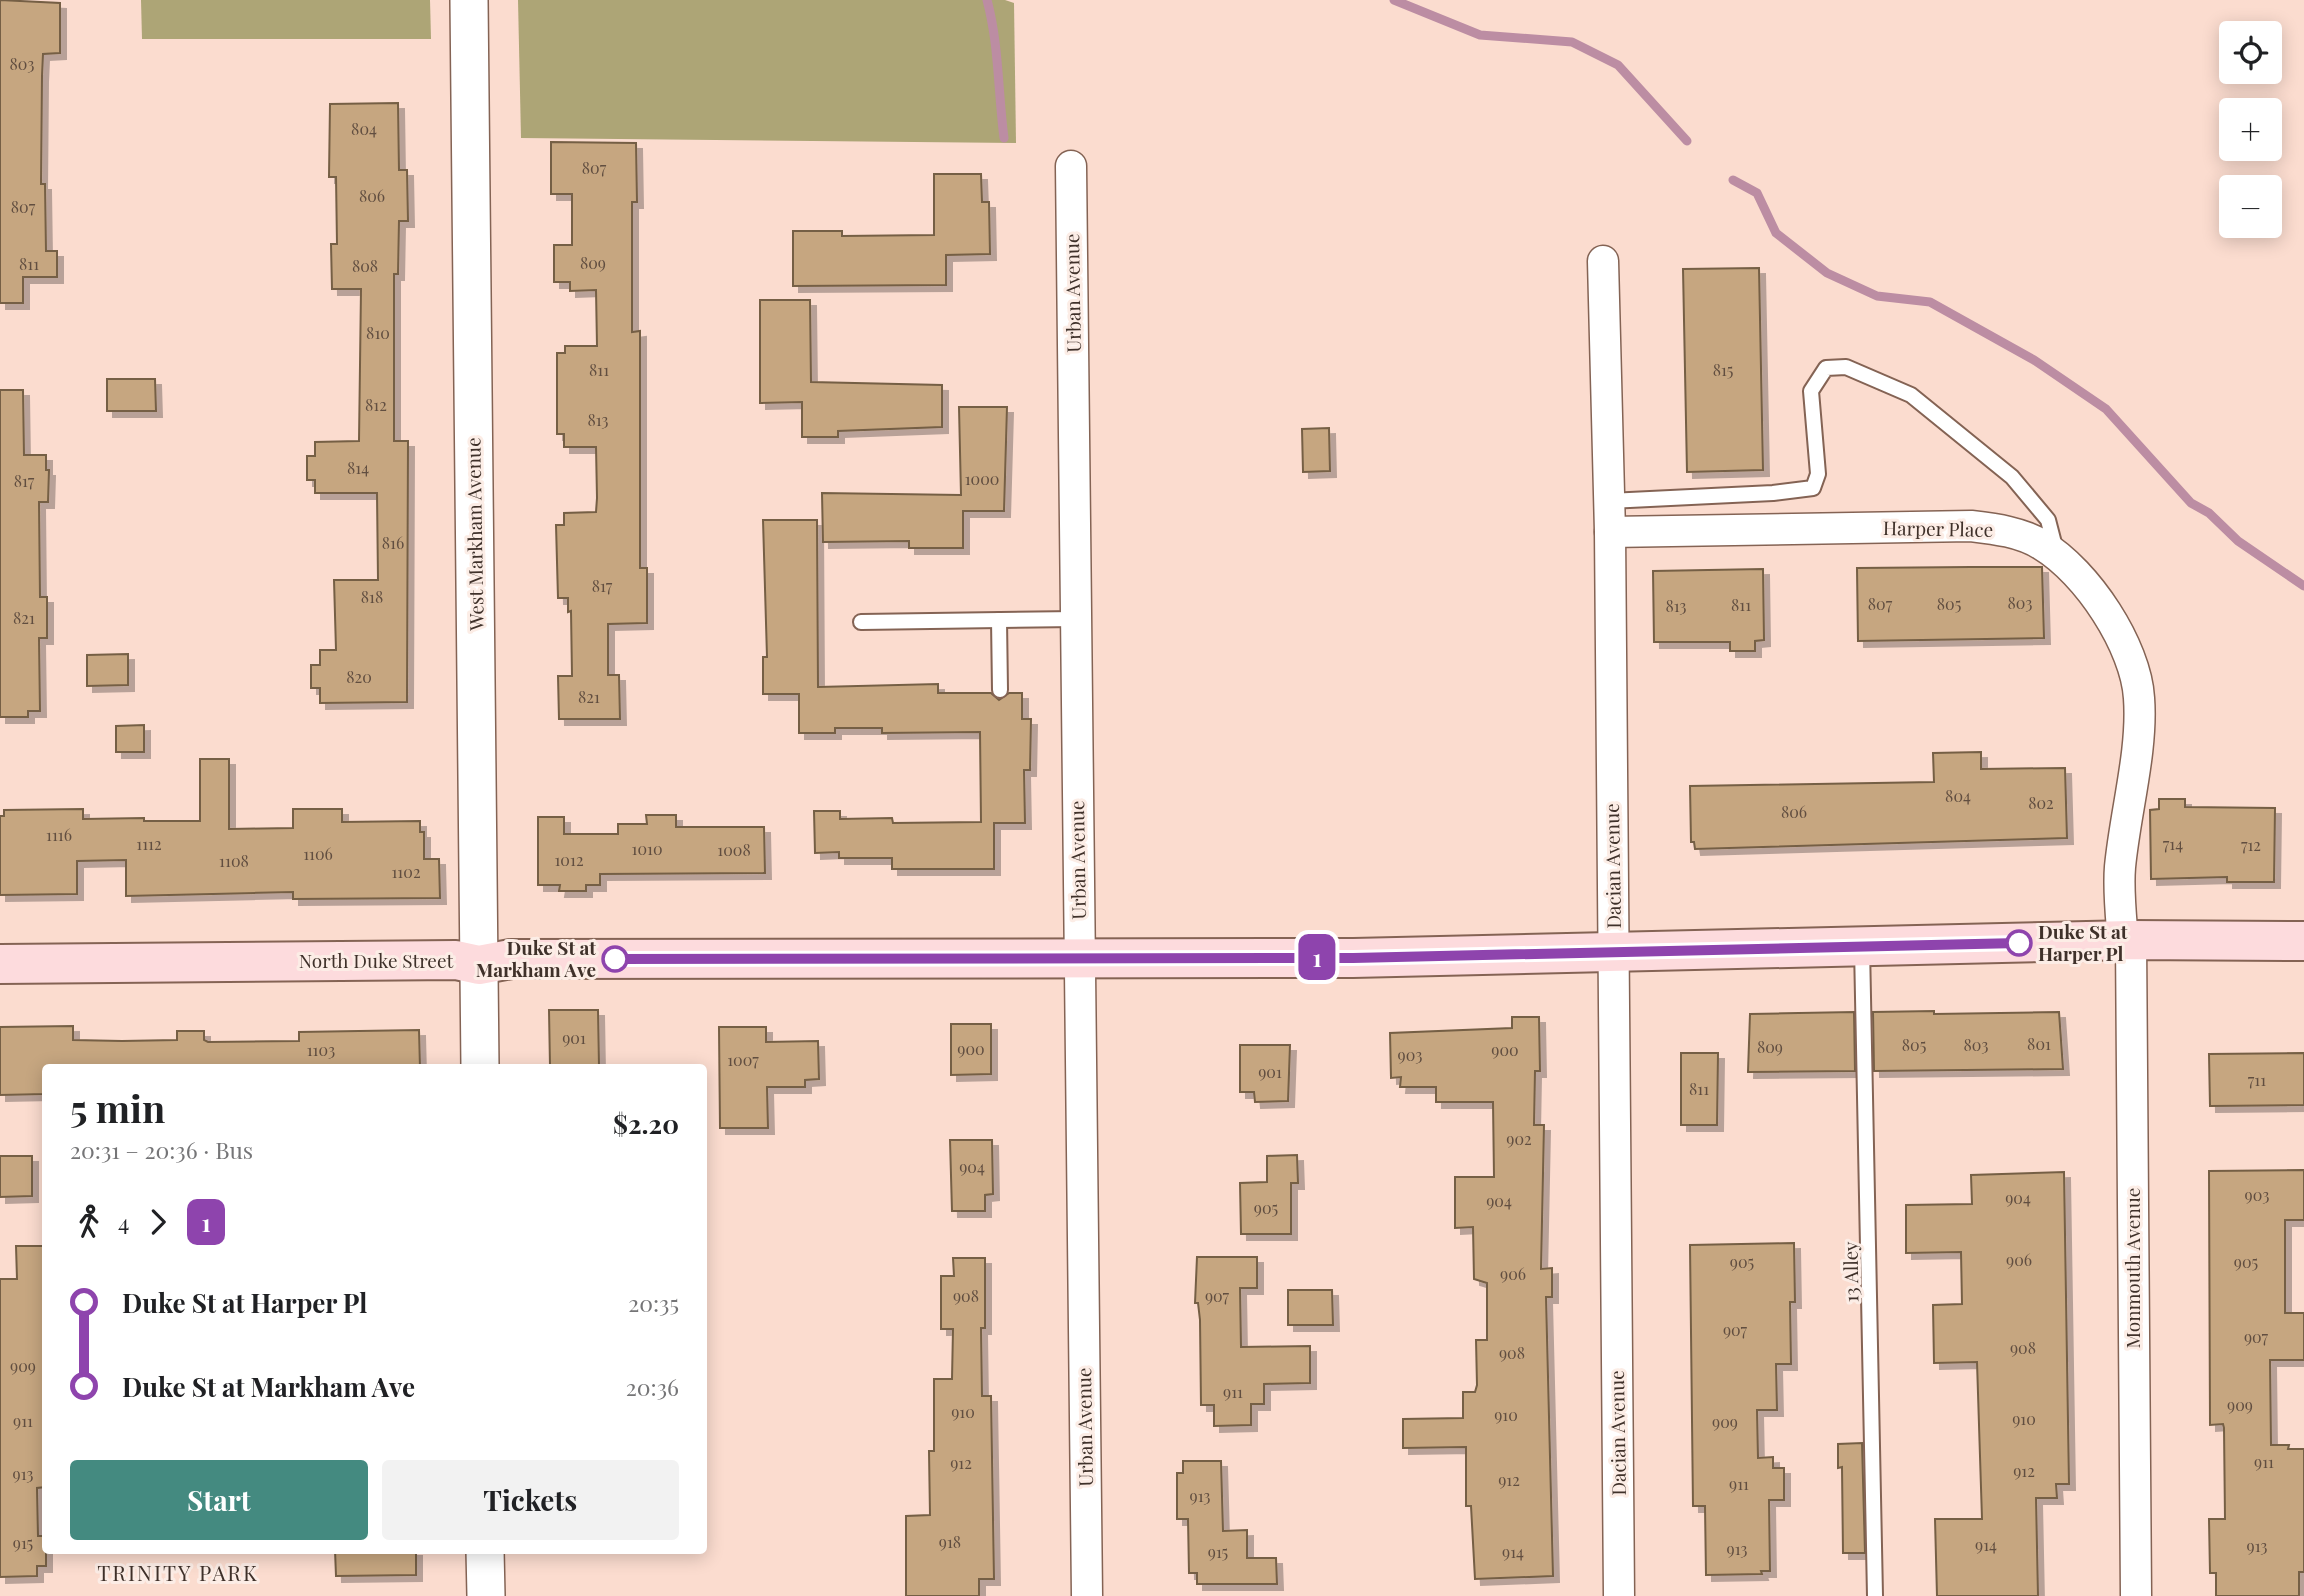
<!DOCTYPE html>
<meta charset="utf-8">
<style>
:root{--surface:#fff;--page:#f2f2f2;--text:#202124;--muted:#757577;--accent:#448a80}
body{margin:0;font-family:"Playfair Display",serif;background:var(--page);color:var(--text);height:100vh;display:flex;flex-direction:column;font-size:26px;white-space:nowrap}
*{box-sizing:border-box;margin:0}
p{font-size:23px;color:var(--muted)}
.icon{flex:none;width:38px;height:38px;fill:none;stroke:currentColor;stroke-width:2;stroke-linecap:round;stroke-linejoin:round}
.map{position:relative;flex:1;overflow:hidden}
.sheet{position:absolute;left:42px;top:1064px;width:665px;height:490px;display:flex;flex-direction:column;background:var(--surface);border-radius:7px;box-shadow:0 4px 18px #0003}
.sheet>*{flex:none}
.badge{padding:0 14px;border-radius:10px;font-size:24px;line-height:46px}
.buttons{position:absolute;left:2219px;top:21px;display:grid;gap:14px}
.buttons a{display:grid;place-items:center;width:63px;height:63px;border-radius:7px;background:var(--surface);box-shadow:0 4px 18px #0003;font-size:35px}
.map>.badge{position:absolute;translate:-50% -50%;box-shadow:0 0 0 4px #fff}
.legs{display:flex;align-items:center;gap:10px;height:77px;padding:0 28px;font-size:23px}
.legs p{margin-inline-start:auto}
.headline{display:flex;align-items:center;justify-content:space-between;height:119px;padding:0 28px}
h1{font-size:38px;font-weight:700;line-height:52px}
.cta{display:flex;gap:14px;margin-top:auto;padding:14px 28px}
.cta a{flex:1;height:80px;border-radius:7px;background:var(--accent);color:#fff;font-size:28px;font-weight:700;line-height:80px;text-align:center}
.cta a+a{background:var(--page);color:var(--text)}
ul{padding:0 28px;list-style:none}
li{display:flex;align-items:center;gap:24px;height:84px;font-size:26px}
li i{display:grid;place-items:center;width:10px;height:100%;margin:0 9px;background:currentColor}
li i::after{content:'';width:18px;height:18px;margin:-9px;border:5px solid;border-radius:50%;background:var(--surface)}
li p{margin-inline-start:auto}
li:first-child i{background:linear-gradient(#0000 50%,currentColor 0)}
li:last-child i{background:linear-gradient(currentColor 50%,#0000 0)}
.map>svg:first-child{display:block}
.forest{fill:#ada576}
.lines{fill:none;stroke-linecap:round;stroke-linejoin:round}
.stream{stroke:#bc8da3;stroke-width:9}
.building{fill:#c6a680;stroke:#755f44;stroke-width:2;filter:url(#shadow)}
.service-casing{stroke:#846354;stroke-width:18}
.minor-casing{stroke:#846354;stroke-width:33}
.tertiary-casing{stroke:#846354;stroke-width:40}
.secondary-casing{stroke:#846354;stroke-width:42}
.service{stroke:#fff;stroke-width:14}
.minor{stroke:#fff;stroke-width:30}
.tertiary{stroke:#fff;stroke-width:37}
.secondary{stroke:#fddbdd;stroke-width:38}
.line-1-casing{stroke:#fff;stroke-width:16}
.line-1{stroke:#8e44ad;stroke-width:10}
.stop-1-dot{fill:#fff;stroke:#8e44ad;stroke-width:3.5}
.labels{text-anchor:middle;stroke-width:6;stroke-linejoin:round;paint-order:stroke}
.number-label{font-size:16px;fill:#614e40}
.street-label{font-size:19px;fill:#3f312a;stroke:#fcede6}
.stop-label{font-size:19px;font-weight:bold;fill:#3f312a;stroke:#fcede6;text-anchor:start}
.neighbourhood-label{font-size:21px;letter-spacing:2px;fill:#3f312a;stroke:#fcede6}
</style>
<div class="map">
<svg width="2304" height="1596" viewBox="0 0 2304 1596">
<defs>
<filter id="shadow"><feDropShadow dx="6" dy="6" stdDeviation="0" flood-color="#0004"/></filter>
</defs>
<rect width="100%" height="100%" fill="#fbdccf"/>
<g class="forest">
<polygon points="141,0 430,0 431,39 142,39"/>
<polygon points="518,0 1005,0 1014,3 1016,143 521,138"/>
</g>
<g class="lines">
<g class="stream">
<path d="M987,0C999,44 998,92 1004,138"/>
<polyline points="1394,0 1480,35 1572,42 1618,65 1687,141"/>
<polyline points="1733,180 1757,193 1776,233 1827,273 1877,296 1930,302 2034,360 2106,409 2191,503 2209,513 2238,541 2304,586"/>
</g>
</g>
<g class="building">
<polygon points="0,0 60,3 60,53 43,54 42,76 41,184 45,184 46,251 57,251 57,277 23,277 23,303 0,303"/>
<polygon points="398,103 399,170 407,170 408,221 399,221 398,274 394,274 394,441 408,441 407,702 320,703 320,688 311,688 311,665 320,665 320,650 336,650 334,580 378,580 377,493 315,493 315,480 307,480 307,456 315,456 315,442 359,441 361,289 332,289 331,244 337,244 336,177 329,177 330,104"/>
<polygon points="551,142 636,143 637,202 632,202 632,332 640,331 640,568 647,568 647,623 608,624 608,675 619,675 620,719 559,719 558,676 572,676 571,611 568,612 568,598 558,598 556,525 564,525 564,513 596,512 597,498 596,447 564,447 564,434 557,434 557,353 565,353 565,346 597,346 596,290 570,291 570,282 554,282 554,245 572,245 572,194 551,194"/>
<polygon points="934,174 981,174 982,202 989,202 990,254 946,255 946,285 793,286 793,231 842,231 842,236 934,235"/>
<polygon points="1759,268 1763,470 1687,472 1683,269"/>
<polygon points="760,300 810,300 811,382 942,385 942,427 838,431 838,437 802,437 802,402 760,403"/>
<polygon points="107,379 155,379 156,411 107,411"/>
<polygon points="0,390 23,390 24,455 46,455 46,470 49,470 48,502 39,502 40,597 47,597 47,638 39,638 40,711 28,711 28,717 0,717"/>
<polygon points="959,407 1007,407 1004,511 963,511 963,548 909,548 909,541 823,542 822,493 961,495"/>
<polygon points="1329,428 1330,471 1303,472 1302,429"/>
<polygon points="763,520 817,520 818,687 938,684 938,693 991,693 999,700 1009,693 1022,693 1022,719 1031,719 1030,770 1024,770 1025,823 994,823 994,869 892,869 892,858 839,858 839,852 815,853 814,811 840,811 840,819 892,818 893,823 981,822 980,732 882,733 882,728 835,728 835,733 799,733 799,694 763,694 763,657 767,657"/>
<polygon points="1971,567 2042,567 2044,638 1858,641 1857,568"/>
<polygon points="1763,569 1764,640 1755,641 1755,651 1730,651 1730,642 1654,642 1653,571"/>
<polygon points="128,654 128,685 87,686 87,655"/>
<polygon points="144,725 144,752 116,752 116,726"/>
<polygon points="1981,752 1981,769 2065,768 2067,838 1695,849 1694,842 1691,842 1690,786 1934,782 1933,753"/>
<polygon points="200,759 229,759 229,829 293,828 293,809 342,809 342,822 420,821 420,832 424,832 424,859 439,859 440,898 293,899 293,892 126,896 126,860 77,861 77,894 0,895 0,816 4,816 4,810 83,809 83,819 144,818 144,821 200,821"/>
<polygon points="2159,799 2185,799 2185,807 2275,808 2274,882 2227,882 2227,877 2151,879 2150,810 2159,809"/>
<polygon points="646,815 676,815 676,827 764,827 765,873 600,874 600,885 586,885 586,891 559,891 560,885 538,885 538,817 564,817 564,834 618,834 618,824 647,824"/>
<polygon points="549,1010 598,1010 599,1066 550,1066"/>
<polygon points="1934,1011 1934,1014 2059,1012 2063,1069 1874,1071 1873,1012"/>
<polygon points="1854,1012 1855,1071 1748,1072 1750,1014"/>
<polygon points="1512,1017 1539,1017 1540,1071 1535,1071 1534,1125 1544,1125 1541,1269 1552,1268 1552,1297 1546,1297 1553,1576 1475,1579 1471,1506 1466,1506 1466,1447 1403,1448 1403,1419 1463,1418 1463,1392 1475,1392 1477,1385 1476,1340 1487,1340 1487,1283 1474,1279 1473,1227 1455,1228 1455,1177 1494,1177 1493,1102 1436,1102 1436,1087 1400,1087 1401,1077 1391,1078 1390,1033 1512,1028"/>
<polygon points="951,1024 991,1024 991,1074 951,1075"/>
<polygon points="73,1026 73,1040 122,1041 177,1040 177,1031 204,1031 204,1040 208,1042 299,1041 299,1032 419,1030 420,1068 46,1068 46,1094 0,1095 0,1027"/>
<polygon points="719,1027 766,1027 766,1042 818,1041 819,1079 805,1080 805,1087 767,1087 768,1128 720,1128"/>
<polygon points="1240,1045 1290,1045 1288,1101 1255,1102 1254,1092 1240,1092"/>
<polygon points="1681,1053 1718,1053 1717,1125 1681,1125"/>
<polygon points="2304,1053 2304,1105 2210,1106 2209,1054"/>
<polygon points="950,1140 992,1140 993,1194 985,1195 985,1211 952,1211"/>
<polygon points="1297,1155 1298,1183 1291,1183 1291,1234 1241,1234 1240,1183 1267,1182 1267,1156"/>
<polygon points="0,1156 32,1156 32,1196 0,1197"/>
<polygon points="2304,1170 2304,1220 2285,1220 2285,1313 2304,1313 2304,1360 2270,1360 2271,1445 2289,1445 2288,1449 2304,1449 2304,1572 2299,1572 2299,1596 2216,1596 2216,1573 2210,1573 2209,1519 2225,1519 2224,1428 2223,1424 2210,1425 2209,1171"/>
<polygon points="2064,1172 2069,1484 2056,1484 2057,1498 2036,1498 2038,1596 1937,1596 1935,1519 1982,1519 1977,1362 1934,1363 1933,1305 1962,1304 1961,1252 1906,1253 1906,1205 1972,1204 1971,1175"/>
<polygon points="1794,1243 1795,1302 1790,1302 1791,1364 1776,1364 1777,1410 1757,1410 1758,1458 1773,1457 1773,1468 1784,1468 1784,1500 1769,1500 1770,1571 1761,1571 1762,1574 1706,1575 1705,1506 1693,1506 1690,1245"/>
<polygon points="16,1246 44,1246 46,1487 37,1488 38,1536 46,1536 46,1566 37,1566 37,1576 0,1577 0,1279 17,1279"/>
<polygon points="1197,1257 1257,1257 1257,1288 1240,1288 1241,1347 1310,1346 1310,1383 1264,1384 1264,1404 1251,1404 1251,1425 1214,1426 1214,1405 1201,1405 1200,1320 1198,1303 1195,1303"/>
<polygon points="953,1258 985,1258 985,1328 981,1328 982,1396 991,1396 994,1579 979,1579 979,1596 906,1596 906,1516 930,1515 929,1451 934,1451 934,1379 952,1379 953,1329 941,1329 941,1276 954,1276"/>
<polygon points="1288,1290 1332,1290 1333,1325 1288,1325"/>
<polygon points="1862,1443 1865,1553 1843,1553 1842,1467 1838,1468 1838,1444"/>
<polygon points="1183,1461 1221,1461 1223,1531 1247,1530 1247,1558 1276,1558 1277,1584 1197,1584 1197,1573 1189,1573 1188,1519 1177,1519 1177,1473 1183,1473"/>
<polygon points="335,1550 416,1550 416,1575 336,1576"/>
</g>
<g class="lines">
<defs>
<g id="service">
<polyline points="1609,501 1773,493 1813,488 1818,474 1811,391 1826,368 1846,367 1911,395 2012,477 2048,520 2056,551"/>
<polyline points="999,620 1000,690"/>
<polyline points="861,622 1076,619"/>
<polyline points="1862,947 1875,1596"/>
</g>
<g id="minor">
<polyline points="1071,166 1087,1596"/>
<polyline points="1603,261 1610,532 1619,1596"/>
<path d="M1610,532L1971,526C1996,529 2021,532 2042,545C2087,572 2136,646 2139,698C2143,751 2125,813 2120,867C2118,891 2121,916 2123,941"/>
<polyline points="2131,940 2136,1596"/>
</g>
<g id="tertiary">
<polyline points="469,0 480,1068"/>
<polyline points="485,1550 486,1596"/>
</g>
<polyline id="secondary" points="0,964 456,960 479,965 511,959 1353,958 2131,940 2304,941"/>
</defs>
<use href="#service" class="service-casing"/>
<use href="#minor" class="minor-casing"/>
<use href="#tertiary" class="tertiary-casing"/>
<use href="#secondary" class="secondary-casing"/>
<use href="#service" class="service"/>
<use href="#minor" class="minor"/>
<use href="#tertiary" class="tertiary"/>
<use href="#secondary" class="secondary"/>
</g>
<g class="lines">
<defs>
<polyline id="line-1" points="615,959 1353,958 2019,943"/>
</defs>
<use href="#line-1" class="line-1-casing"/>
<use href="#line-1" class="line-1"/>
</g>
<g class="stop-1-dot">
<circle cx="2019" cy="943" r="12"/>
<circle cx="615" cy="959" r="12"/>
</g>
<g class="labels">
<g class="number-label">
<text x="22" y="70">803</text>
<text x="364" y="135">804</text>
<text x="594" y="174">807</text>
<text x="372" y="202">806</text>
<text x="23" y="213">807</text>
<text x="593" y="269">809</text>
<text x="29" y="270">811</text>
<text x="365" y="272">808</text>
<text x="378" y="339">810</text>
<text x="599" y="376">811</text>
<text x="1723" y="376">815</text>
<text x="376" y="411">812</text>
<text x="598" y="426">813</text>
<text x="358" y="474">814</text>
<text x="982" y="485">1000</text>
<text x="24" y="487">817</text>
<text x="393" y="549">816</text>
<text x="602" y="592">817</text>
<text x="372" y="603">818</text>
<text x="2020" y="609">803</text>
<text x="1880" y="610">807</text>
<text x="1949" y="610">805</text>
<text x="1741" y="611">811</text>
<text x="1676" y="612">813</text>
<text x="24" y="624">821</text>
<text x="359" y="683">820</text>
<text x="589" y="703">821</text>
<text x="1958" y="802">804</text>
<text x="2041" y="809">802</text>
<text x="1794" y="818">806</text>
<text x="59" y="841">1116</text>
<text x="149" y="850">1112</text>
<text x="2173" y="850">714</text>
<text x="2251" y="851">712</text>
<text x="647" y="855">1010</text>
<text x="734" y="856">1008</text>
<text x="318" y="860">1106</text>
<text x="569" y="866">1012</text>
<text x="234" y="867">1108</text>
<text x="406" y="878">1102</text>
<text x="574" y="1044">901</text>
<text x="2039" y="1050">801</text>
<text x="1914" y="1051">805</text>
<text x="1976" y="1051">803</text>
<text x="1770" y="1053">809</text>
<text x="971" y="1055">900</text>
<text x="321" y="1056">1103</text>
<text x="1505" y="1056">900</text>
<text x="1410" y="1061">903</text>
<text x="743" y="1066">1007</text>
<text x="1270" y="1078">901</text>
<text x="2257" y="1086">711</text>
<text x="1699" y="1095">811</text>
<text x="1519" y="1145">902</text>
<text x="972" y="1173">904</text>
<text x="2257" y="1201">903</text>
<text x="2018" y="1204">904</text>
<text x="1499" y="1207">904</text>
<text x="1266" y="1214">905</text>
<text x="2019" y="1266">906</text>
<text x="1742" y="1268">905</text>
<text x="2246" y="1268">905</text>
<text x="1513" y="1280">906</text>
<text x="966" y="1302">908</text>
<text x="1217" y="1302">907</text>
<text x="1735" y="1336">907</text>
<text x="2256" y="1343">907</text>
<text x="2023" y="1354">908</text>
<text x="1512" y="1359">908</text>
<text x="23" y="1372">909</text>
<text x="1233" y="1398">911</text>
<text x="2240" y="1411">909</text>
<text x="963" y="1418">910</text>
<text x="1506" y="1421">910</text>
<text x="2024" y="1425">910</text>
<text x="23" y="1427">911</text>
<text x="1725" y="1428">909</text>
<text x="2264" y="1468">911</text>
<text x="961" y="1469">912</text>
<text x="2024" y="1477">912</text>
<text x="23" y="1480">913</text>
<text x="1509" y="1486">912</text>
<text x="1739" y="1490">911</text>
<text x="1200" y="1502">913</text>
<text x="950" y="1548">918</text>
<text x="23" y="1549">915</text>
<text x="1986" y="1551">914</text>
<text x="2257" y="1552">913</text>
<text x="1737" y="1555">913</text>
<text x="1218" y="1558">915</text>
<text x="1513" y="1558">914</text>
</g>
<g class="street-label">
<text transform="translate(1073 293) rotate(-91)" y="7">Urban Avenue</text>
<text transform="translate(1938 529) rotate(1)" y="7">Harper Place</text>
<text transform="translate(475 534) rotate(-91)" y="7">West Markham Avenue</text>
<text transform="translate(1078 860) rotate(-91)" y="7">Urban Avenue</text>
<text transform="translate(1613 866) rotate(-91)" y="7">Dacian Avenue</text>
<text x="376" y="968">North Duke Street</text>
<text transform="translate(2133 1268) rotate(-90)" y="7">Monmouth Avenue</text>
<text transform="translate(1851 1272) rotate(-91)" y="7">13 Alley</text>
<text transform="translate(1085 1427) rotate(-91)" y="7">Urban Avenue</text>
<text transform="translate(1618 1433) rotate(-91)" y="7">Dacian Avenue</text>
</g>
<g class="stop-label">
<text x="2038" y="939">Duke St at<tspan x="2038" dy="22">Harper Pl</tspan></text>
<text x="596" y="955" text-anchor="end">Duke St at<tspan x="596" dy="22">Markham Ave</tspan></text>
</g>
<g class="neighbourhood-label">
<text x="178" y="1581">TRINITY PARK</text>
</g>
</g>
</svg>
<div class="buttons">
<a><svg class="icon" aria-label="locate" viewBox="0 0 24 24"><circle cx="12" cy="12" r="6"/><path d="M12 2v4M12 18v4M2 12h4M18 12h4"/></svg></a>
<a>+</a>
<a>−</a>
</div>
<b class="badge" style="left:1317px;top:957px;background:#8e44ad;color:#fff">1</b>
<section class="sheet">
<div class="headline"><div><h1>5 min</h1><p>20:31 – 20:36 · Bus</p></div><b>$2.20</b></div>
<div class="legs"><svg class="icon" aria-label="walk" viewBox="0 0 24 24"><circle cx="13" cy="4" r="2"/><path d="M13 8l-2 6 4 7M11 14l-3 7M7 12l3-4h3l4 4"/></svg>4<svg class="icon" aria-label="forward" viewBox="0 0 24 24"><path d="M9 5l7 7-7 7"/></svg><b class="badge" style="background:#8e44ad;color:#fff">1</b></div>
<ul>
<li><i style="color:#8e44ad"></i><b>Duke St at Harper Pl</b><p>20:35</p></li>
<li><i style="color:#8e44ad"></i><b>Duke St at Markham Ave</b><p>20:36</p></li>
</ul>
<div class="cta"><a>Start</a><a>Tickets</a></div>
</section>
</div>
